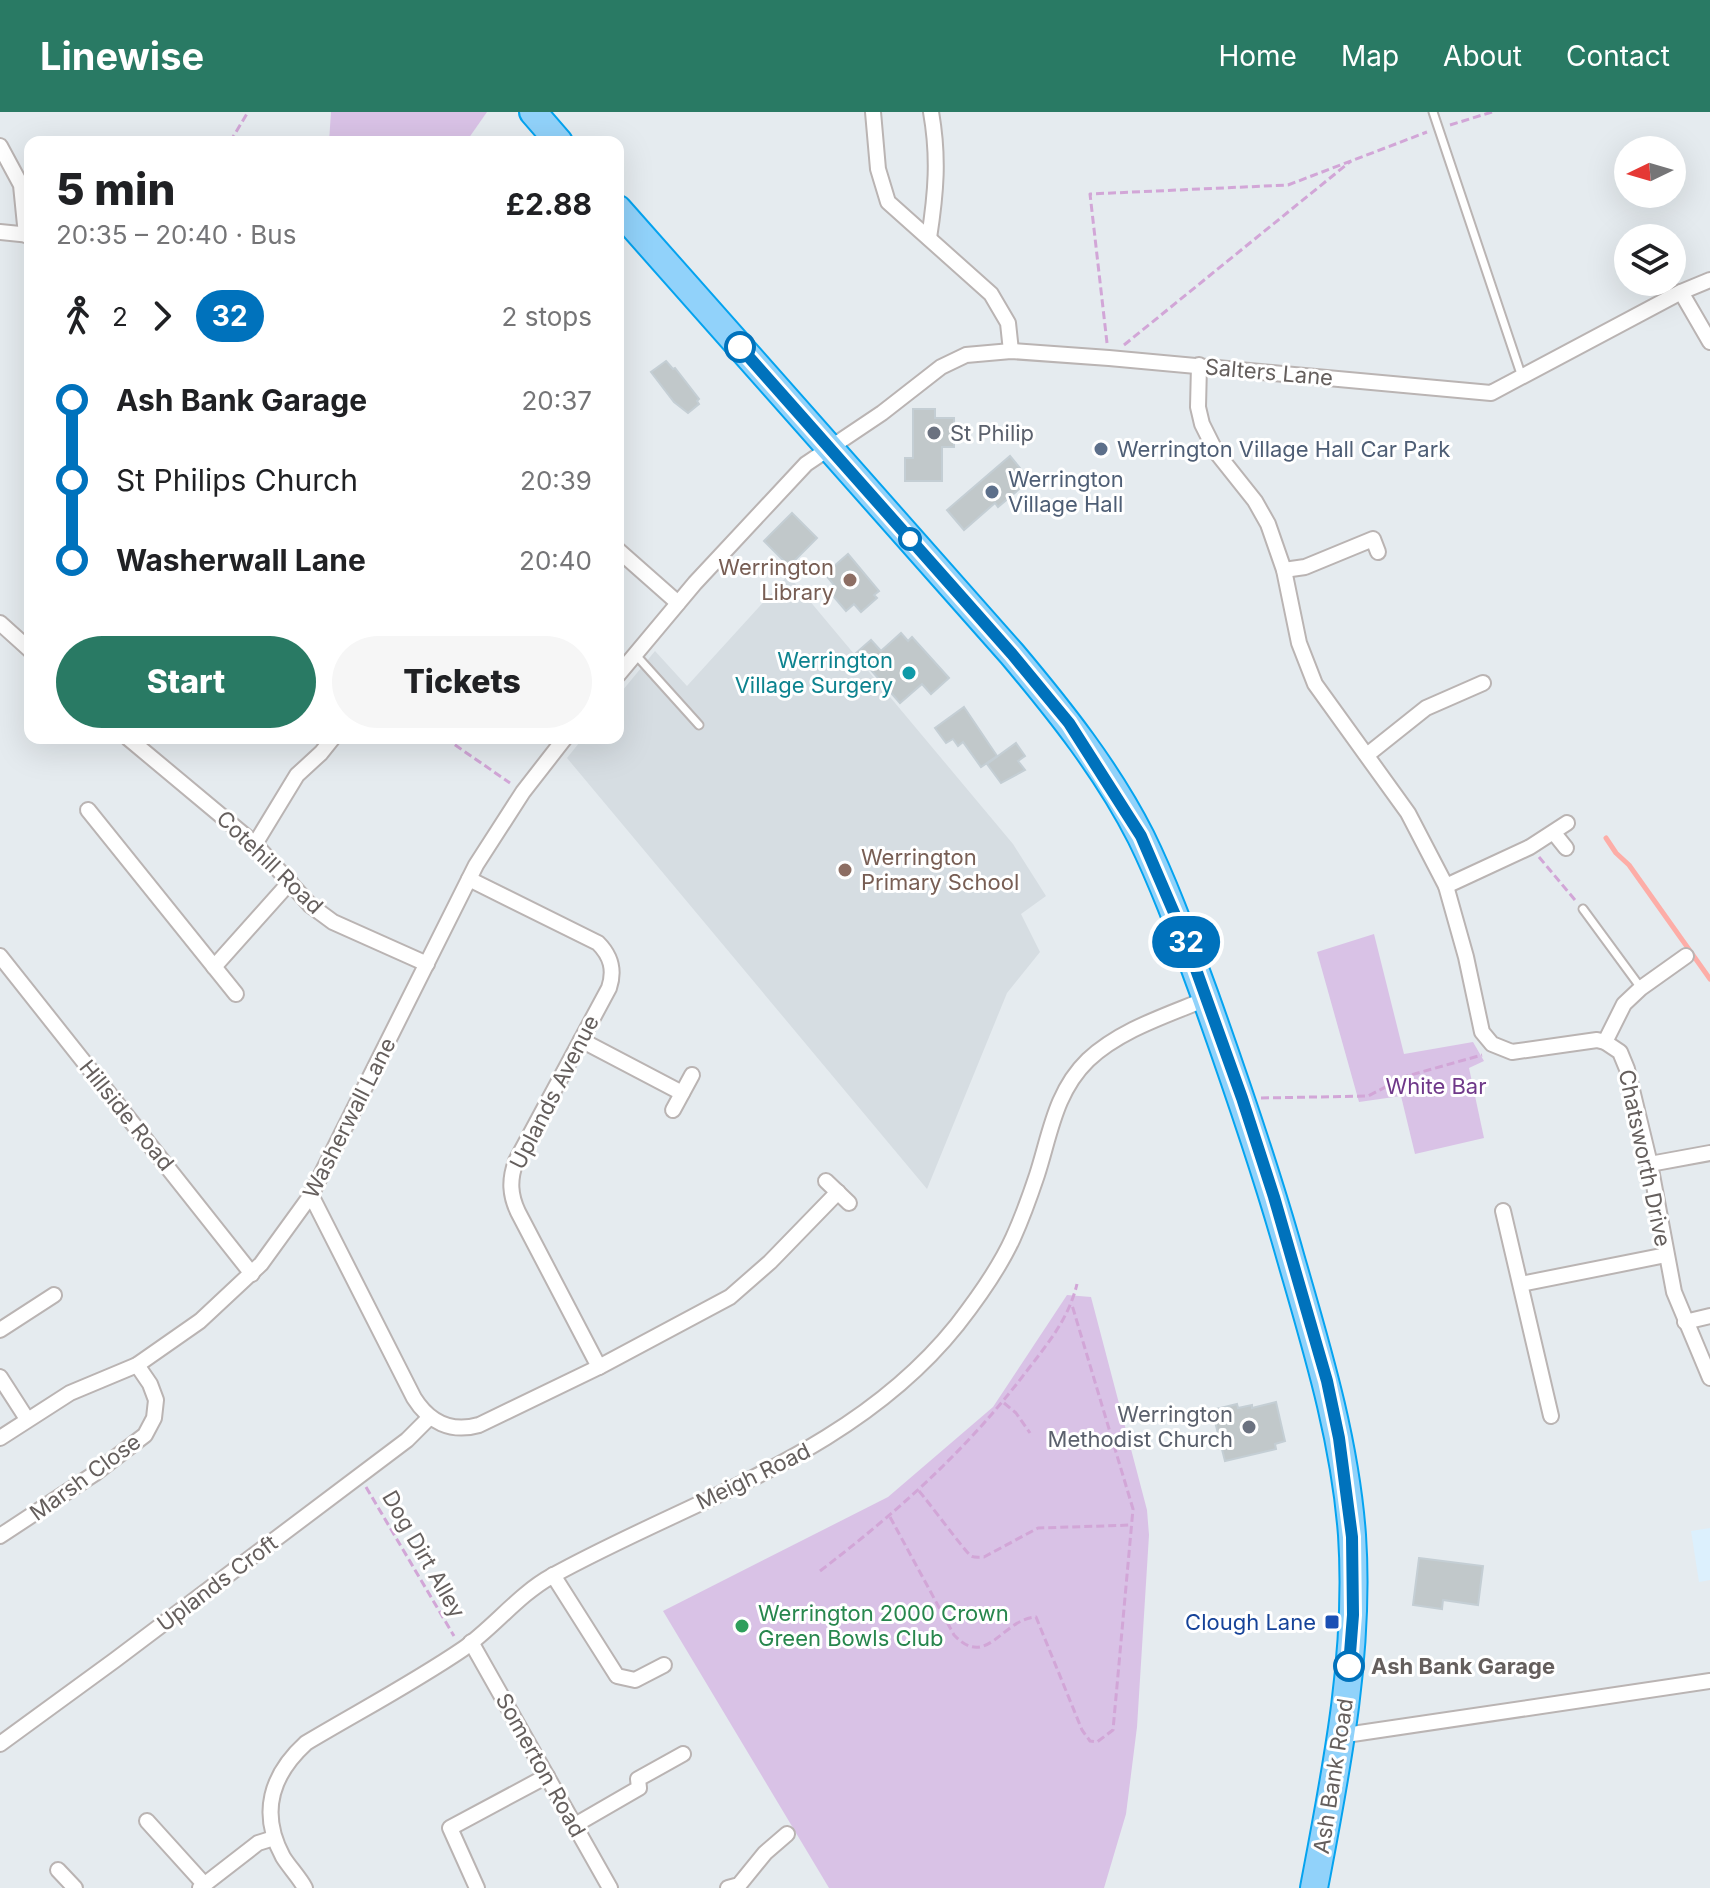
<!DOCTYPE html>
<meta charset="utf-8">
<style>
:root{--surface:#fff;--page:#f6f6f6;--text:#202124;--muted:#757577;--accent:#297a64}
body{margin:0;font-family:Inter,sans-serif;background:var(--page);color:var(--text);height:100vh;display:flex;flex-direction:column;font-size:30px;white-space:nowrap}
*{box-sizing:border-box;margin:0}
p{font-size:26px;color:var(--muted)}
.icon{flex:none;width:44px;height:44px;fill:none;stroke:currentColor;stroke-width:2;stroke-linecap:round;stroke-linejoin:round}
.map{position:relative;flex:1;overflow:hidden}
.side{position:absolute;left:24px;top:24px;width:600px;height:608px;display:flex;flex-direction:column;background:var(--surface);border-radius:16px;box-shadow:0 8px 32px #0002}
.side>*{flex:none}
.badge{padding:0 16px;border-radius:26px;font-size:28px;line-height:52px}
.needle{width:52px;rotate:265deg}
.fabs{position:absolute;left:1614px;top:24px;display:grid;gap:16px}
.fabs a{display:grid;place-items:center;width:72px;height:72px;border-radius:50%;background:var(--surface);box-shadow:0 8px 32px #0002;font-size:40px}
.map>.badge{position:absolute;translate:-50% -50%;box-shadow:0 0 0 4px #fff}
.legs{display:flex;align-items:center;gap:12px;height:88px;padding:0 32px;font-size:26px}
.legs p{margin-inline-start:auto}
.summary{display:flex;align-items:center;justify-content:space-between;height:136px;padding:0 32px}
h1{font-size:44px;font-weight:800;line-height:60px}
.primary-button{display:flex;gap:16px;margin-top:auto;padding:16px 32px}
.primary-button a{flex:1;height:92px;border-radius:48px;background:var(--accent);color:#fff;font-size:32px;font-weight:800;line-height:92px;text-align:center}
.primary-button a+a{background:var(--page);color:var(--text)}
ul{padding:0 32px;list-style:none}
li{display:flex;align-items:center;gap:28px;height:80px;font-size:30px}
li i{display:grid;place-items:center;width:12px;height:100%;margin:0 10px;background:currentColor}
li i::after{content:'';width:20px;height:20px;margin:-10px;border:6px solid;border-radius:50%;background:var(--surface)}
li p{margin-inline-start:auto}
li:first-child i{background:linear-gradient(#0000 50%,currentColor 0)}
li:last-child i{background:linear-gradient(currentColor 50%,#0000 0)}
header{display:flex;align-items:center;gap:48px;box-sizing:border-box;height:112px;padding:0 40px;background:var(--accent);color:#fff}
header strong{font-size:38px}
nav{display:flex;gap:44px;margin-inline-start:auto;font-size:28px}
.map>svg:first-child{display:block}
.commercial{fill:#dcf0fd}
.education{fill:#d6dde2}
.green{fill:#d9c2e6}
.lines{fill:none;stroke-linecap:round;stroke-linejoin:round}
.stream{stroke:#fdada7;stroke-width:5}
.building{fill:#c1c8ca;stroke:#c4ced4;stroke-width:2}
.lane-casing{stroke:#bab4b3;stroke-width:11}
.street-casing{stroke:#bab4b3;stroke-width:18}
.highway-casing{stroke:#05a3ef;stroke-width:30}
.path{stroke:#d2a6d7;stroke-width:3;stroke-dasharray:8 4;stroke-linecap:butt}
.lane{stroke:#fff;stroke-width:7}
.street{stroke:#fff;stroke-width:14}
.highway{stroke:#91d2fa;stroke-width:26}
.line-1-casing{stroke:#fff;stroke-width:18}
.line-1{stroke:#0072bc;stroke-width:12}
.stop-1-dot{fill:#fff;stroke:#0072bc;stroke-width:4}
.worship-dot{fill:#6b7280;stroke:#fff;stroke-width:3}
.service-dot{fill:#5c6f8a;stroke:#fff;stroke-width:3}
.education-dot{fill:#8d6e63;stroke:#fff;stroke-width:3}
.culture-dot{fill:#0f9aa8;stroke:#fff;stroke-width:3}
.transit-dot{fill:#1a4fb4;stroke:#fff;stroke-width:3}
.leisure-dot{fill:#2e9e5b;stroke:#fff;stroke-width:3}
.labels{text-anchor:middle;stroke-width:6;stroke-linejoin:round;paint-order:stroke}
.street-label{font-size:22px;fill:#655f5d;stroke:#fff}
.worship-label{font-size:22px;fill:#5b616d;stroke:#fff;text-anchor:start}
.service-label{font-size:22px;fill:#4e5e75;stroke:#fff;text-anchor:start}
.education-label{font-size:22px;fill:#785e54;stroke:#fff;text-anchor:end}
.culture-label{font-size:22px;fill:#0d838f;stroke:#fff;text-anchor:end}
.park-label{font-size:22px;fill:#6f3889;stroke:#fff}
.leisure-label{font-size:22px;fill:#27864d;stroke:#fff;text-anchor:start}
.transit-label{font-size:22px;fill:#164399;stroke:#fff;text-anchor:end}
.stop-label{font-size:22px;font-weight:bold;fill:#655f5d;stroke:#fff;text-anchor:start}
</style>
<header>
<strong>Linewise</strong>
<nav><a>Home</a><a>Map</a><a>About</a><a>Contact</a></nav>
</header>
<div class="map">
<svg width="1710" height="1776" viewBox="0 0 1710 1776">
<rect width="100%" height="100%" fill="#e5ebef"/>
<polygon class="commercial" points="1710,1416 1710,1468 1699,1470 1691,1419"/>
<polygon class="education" points="788,463 1013,732 1046,784 1021,802 1040,840 1007,881 927,1077 567,646 583,626 618,626 618,584 655,539 687,574"/>
<g class="green">
<polygon points="331,0 487,0 466,30 329,30"/>
<polygon points="1374,822 1404,942 1473,930 1484,949 1469,956 1484,1026 1415,1042 1401,984 1359,990 1317,840"/>
<polygon points="1067,1183 1091,1185 1147,1398 1149,1423 1137,1615 1126,1702 1104,1776 829,1776 663,1499 888,1385 993,1295"/>
</g>
<g class="lines">
<polyline class="stream" points="1606,726 1616,741 1629,753 1710,867"/>
</g>
<g class="building">
<polygon points="666,249 673,257 675,256 699,287 697,289 699,292 688,301 674,290 651,260"/>
<polygon points="913,297 935,297 935,306 954,306 954,335 942,335 942,369 905,369 905,346 913,346"/>
<polygon points="1010,344 1030,368 998,395 995,391 964,418 947,398"/>
<polygon points="792,401 817,426 789,454 764,429"/>
<polygon points="848,442 879,479 874,483 877,486 861,500 854,492 846,499 829,479 835,474 825,462"/>
<polygon points="901,521 908,529 912,525 949,566 931,582 922,572 900,591 856,541 871,528 881,539"/>
<polygon points="964,595 997,644 981,655 963,630 958,634 953,627 946,631 935,616"/>
<polygon points="1016,631 1025,644 1018,649 1025,658 1001,671 987,652"/>
<polygon points="1276,1290 1285,1329 1275,1332 1276,1337 1225,1349 1212,1298 1237,1292 1238,1296 1252,1293 1252,1296"/>
<polygon points="1419,1446 1483,1454 1478,1493 1443,1488 1442,1497 1413,1493"/>
</g>
<g class="lines">
<defs>
<g id="lane">
<polyline points="1433,0 1522,265"/>
<polyline points="635,542 699,613"/>
<polyline points="1583,797 1641,876"/>
</g>
<g id="street">
<polyline points="873,0 878,57 888,90 991,182 1008,211 1011,239"/>
<polyline points="0,34 21,73 26,123"/>
<polyline points="0,120 30,123"/>
<path d="M929,126C936,81 939,45 931,0"/>
<polyline points="1681,180 1710,230"/>
<polyline points="1199,253 1198,295 1202,312 1216,340 1255,389 1268,412 1284,458 1299,531 1315,572 1408,701 1446,774 1466,845 1482,920 1492,932 1512,940 1597,928 1605,930 1620,940 1627,957 1650,1052 1674,1180 1710,1266"/>
<polyline points="618,438 678,491"/>
<polyline points="1284,458 1305,455 1373,427 1378,440"/>
<polyline points="0,511 30,538"/>
<polyline points="618,563 695,471 806,352 882,301 941,255 966,243 1011,239 1109,246 1491,281 1681,180 1710,168"/>
<polyline points="128,626 255,732 310,793 333,810 427,852"/>
<polyline points="1367,643 1426,596 1483,571"/>
<polyline points="88,698 236,882"/>
<polyline points="1554,721 1566,736"/>
<polyline points="255,732 297,663 321,641 333,626"/>
<polyline points="1446,774 1530,735 1567,711"/>
<polyline points="0,844 252,1162"/>
<polyline points="214,855 290,770"/>
<polyline points="581,928 682,981"/>
<polyline points="1605,930 1624,892 1641,876 1686,844"/>
<polyline points="673,998 692,963"/>
<polyline points="1650,1052 1710,1041"/>
<polyline points="826,1069 849,1091"/>
<path d="M311,1083L414,1286C429,1310 451,1321 479,1313L599,1255L518,1100C510,1083 509,1068 516,1049L609,876C615,858 611,844 598,831L469,767"/>
<polyline points="1503,1099 1551,1304"/>
<polyline points="1521,1172 1666,1143"/>
<polyline points="1685,1210 1710,1204"/>
<polyline points="0,1218 54,1183"/>
<polyline points="599,1255 730,1185 770,1150 838,1080"/>
<polyline points="0,1265 27,1307"/>
<polyline points="0,1326 70,1281 137,1253 200,1209 261,1152 311,1083 476,753 523,680 565,626"/>
<polyline points="0,1424 94,1362 145,1323 154,1306 156,1288 150,1272 137,1253"/>
<polyline points="553,1463 617,1564 635,1568 664,1553"/>
<polyline points="471,1530 610,1776"/>
<polyline points="1339,1624 1710,1569"/>
<polyline points="0,1632 115,1548 407,1328 430,1305"/>
<polyline points="147,1709 204,1772"/>
<polyline points="575,1713 639,1676 638,1667 683,1642"/>
<polyline points="58,1758 75,1776"/>
<polyline points="200,1776 258,1731 274,1726"/>
<path d="M305,1776C299,1765 290,1756 283,1745C259,1701 271,1663 306,1631C358,1600 413,1571 463,1537C494,1515 519,1482 552,1464C693,1386 853,1343 957,1213C978,1186 999,1157 1013,1126C1022,1106 1030,1084 1037,1063C1050,1023 1055,980 1088,948C1120,918 1165,904 1206,887"/>
<polyline points="477,1776 450,1716 547,1664"/>
<polyline points="728,1776 739,1773 765,1741 787,1722"/>
</g>
<g id="highway">
<polyline points="533,0 559,30"/>
<path d="M618,97L1012,542C1060,599 1107,658 1141,725C1166,776 1185,830 1205,884C1236,971 1266,1058 1291,1147C1317,1237 1345,1328 1352,1423C1360,1541 1336,1660 1314,1776"/>
</g>
</defs>
<use href="#lane" class="lane-casing"/>
<use href="#street" class="street-casing"/>
<use href="#highway" class="highway-casing"/>
<g class="path">
<polyline points="1450,13 1492,0"/>
<polyline points="230,30 248,0"/>
<polyline points="1107,231 1090,82 1288,73 1427,20"/>
<polyline points="1124,233 1351,49"/>
<polyline points="445,626 510,671"/>
<polyline points="1539,745 1575,788"/>
<polyline points="1261,986 1368,984 1407,964 1482,943"/>
<polyline points="1004,1291 1016,1301 1030,1321"/>
<polyline points="366,1375 454,1524"/>
<path d="M919,1379C927,1388 967,1442 971,1444C975,1446 980,1445 984,1445L1038,1416L1132,1413"/>
<path d="M890,1405L954,1523C987,1558 1002,1507 1036,1505L1082,1618L1090,1629L1097,1630L1113,1618L1133,1397L1072,1193"/>
<path d="M820,1459C901,1397 968,1337 1029,1256C1050,1229 1069,1205 1077,1172"/>
</g>
<use href="#lane" class="lane"/>
<use href="#street" class="street"/>
<use href="#highway" class="highway"/>
</g>
<g class="lines">
<defs>
<polyline id="line-1" points="740,235 1012,542 1069,611 1141,724 1184,824 1242,986 1274,1085 1327,1269 1339,1326 1352,1425 1353,1503 1349,1554"/>
</defs>
<use href="#line-1" class="line-1-casing"/>
<use href="#line-1" class="line-1"/>
</g>
<g class="stop-1-dot">
<circle cx="740" cy="235" r="14"/>
<circle cx="910" cy="427" r="10"/>
<circle cx="1349" cy="1554" r="14"/>
</g>
<g class="worship-dot">
<circle cx="934" cy="321" r="8"/>
<circle cx="1249" cy="1315" r="8"/>
</g>
<g class="service-dot">
<circle cx="1101" cy="337" r="8"/>
<circle cx="992" cy="380" r="8"/>
</g>
<g class="education-dot">
<circle cx="850" cy="468" r="8"/>
<circle cx="845" cy="758" r="8"/>
</g>
<circle class="culture-dot" cx="909" cy="561" r="8"/>
<rect class="transit-dot" x="1324" y="1502" width="16" height="16" rx="4"/>
<circle class="leisure-dot" cx="742" cy="1514" r="8"/>
<g class="labels">
<g class="street-label">
<text transform="translate(1269 260) rotate(5)" y="8">Salters Lane</text>
<text transform="translate(270 750) rotate(44)" y="8">Cotehill Road</text>
<text transform="translate(554 980) rotate(-63)" y="8">Uplands Avenue</text>
<text transform="translate(127 1003) rotate(51)" y="8">Hillside Road</text>
<text transform="translate(349 1006) rotate(-63)" y="8">Washerwall Lane</text>
<text transform="translate(1645 1046) rotate(78)" y="8">Chatsworth Drive</text>
<text transform="translate(753 1364) rotate(-26)" y="8">Meigh Road</text>
<text transform="translate(85 1365) rotate(-36)" y="8">Marsh Close</text>
<text transform="translate(424 1442) rotate(60)" y="8">Dog Dirt Alley</text>
<text transform="translate(217 1471) rotate(-37)" y="8">Uplands Croft</text>
<text transform="translate(541 1653) rotate(61)" y="8">Somerton Road</text>
<text transform="translate(1333 1664) rotate(-81)" y="8">Ash Bank Road</text>
</g>
<g class="worship-label">
<text x="950" y="329">St Philip</text>
<text x="1233" y="1310" text-anchor="end">Werrington<tspan x="1233" dy="25">Methodist Church</tspan></text>
</g>
<g class="service-label">
<text x="1117" y="345">Werrington Village Hall Car Park</text>
<text x="1008" y="375">Werrington<tspan x="1008" dy="25">Village Hall</tspan></text>
</g>
<g class="education-label">
<text x="834" y="463">Werrington<tspan x="834" dy="25">Library</tspan></text>
<text x="861" y="753" text-anchor="start">Werrington<tspan x="861" dy="25">Primary School</tspan></text>
</g>
<g class="culture-label">
<text x="893" y="556">Werrington<tspan x="893" dy="25">Village Surgery</tspan></text>
</g>
<g class="park-label">
<text x="1436" y="982">White Bar</text>
</g>
<g class="leisure-label">
<text x="758" y="1509">Werrington 2000 Crown<tspan x="758" dy="25">Green Bowls Club</tspan></text>
</g>
<g class="transit-label">
<text x="1316" y="1518">Clough Lane</text>
</g>
<g class="stop-label">
<text x="1371" y="1562">Ash Bank Garage</text>
</g>
</g>
</svg>
<div class="fabs">
<a><svg class="needle" viewBox="-14 -14 28 28"><path d="M0-13l5 13h-10z" fill="#e53935"/><path d="M0 13l5-13h-10z" fill="#757577"/></svg></a>
<a><svg class="icon" aria-label="layers" viewBox="0 0 24 24"><path d="M12 4l9 5-9 5-9-5zM3 14l9 5 9-5"/></svg></a>
</div>
<b class="badge" style="left:1186px;top:830px;background:#0072bc;color:#fff">32</b>
<section class="side">
<div class="summary"><div><h1>5 min</h1><p>20:35 – 20:40 · Bus</p></div><b>£2.88</b></div>
<div class="legs"><svg class="icon" aria-label="walk" viewBox="0 0 24 24"><circle cx="13" cy="4" r="2"/><path d="M13 8l-2 6 4 7M11 14l-3 7M7 12l3-4h3l4 4"/></svg>2<svg class="icon" aria-label="forward" viewBox="0 0 24 24"><path d="M9 5l7 7-7 7"/></svg><b class="badge" style="background:#0072bc;color:#fff">32</b><p>2 stops</p></div>
<ul>
<li><i style="color:#0072bc"></i><b>Ash Bank Garage</b><p>20:37</p></li>
<li><i style="color:#0072bc"></i><span>St Philips Church</span><p>20:39</p></li>
<li><i style="color:#0072bc"></i><b>Washerwall Lane</b><p>20:40</p></li>
</ul>
<div class="primary-button"><a>Start</a><a>Tickets</a></div>
</section>
</div>
